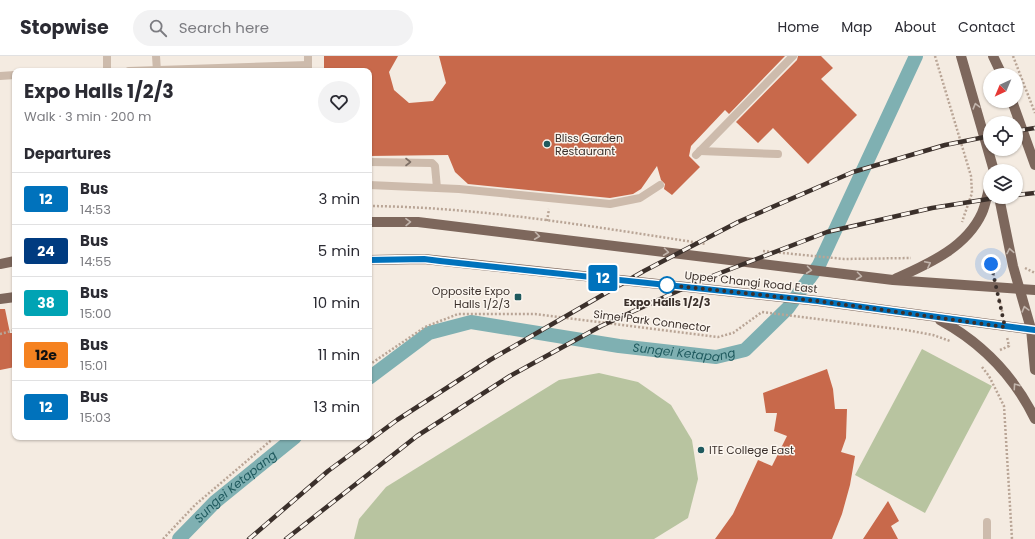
<!DOCTYPE html>
<meta charset="utf-8">
<style>
:root{--surface:#fff;--page:#f2f2f3;--text:#2b2b33;--muted:#7c7c81;--line:#e1e1e2}
body{margin:0;font-family:Poppins,sans-serif;background:var(--page);color:var(--text);height:100vh;display:flex;flex-direction:column;font-size:15px;white-space:nowrap}
*{box-sizing:border-box;margin:0}
p{font-size:13px;color:var(--muted)}
.icon{flex:none;width:22px;height:22px;fill:none;stroke:currentColor;stroke-width:2;stroke-linecap:round;stroke-linejoin:round}
.map{position:relative;flex:1;overflow:hidden}
.sheet{position:absolute;left:12px;top:12px;width:360px;height:372px;display:flex;flex-direction:column;background:var(--surface);border-radius:8px;box-shadow:0 1px 3px #0004}
.sheet>*{flex:none}
.badge{padding:0 8px;border-radius:3px;font-size:14px;line-height:26px}
.needle{width:26px;rotate:224deg}
.buttons{position:absolute;left:983px;top:12px;display:grid;gap:8px}
.buttons a{display:grid;place-items:center;width:40px;height:40px;border-radius:50%;background:var(--surface);box-shadow:0 1px 3px #0004;font-size:20px}
.you{position:absolute;width:20px;height:20px;margin:-10px;border:3px solid #fff;border-radius:50%;background:#1a73e8;box-shadow:0 0 0 6px #1a73e833}
.map>.badge{position:absolute;translate:-50% -50%;box-shadow:0 0 0 2px #fff}
h2{padding:0 12px;font-size:15px;line-height:36px}
.round{display:grid;place-items:center;flex:none;width:42px;height:42px;border-radius:21px;background:var(--page)}
.summary{display:flex;align-items:center;justify-content:space-between;height:68px;padding:0 12px}
h1{font-size:19px;font-weight:700;line-height:30px}
ul{padding:0;list-style:none}
li{display:flex;align-items:center;gap:12px;height:52px;padding:0 12px;border-top:1px solid var(--line)}
li div{flex:1}
li b{display:block;font-size:15px}
li em{font-style:normal}
li .badge{min-width:44px;font-weight:700;text-align:center}
header{display:flex;align-items:center;gap:24px;box-sizing:border-box;height:56px;padding:0 20px;background:var(--surface);border-bottom:1px solid var(--line)}
header strong{font-size:19px}
nav{display:flex;gap:22px;margin-inline-start:auto;font-size:14px}
.search{width:280px;height:36px;background:var(--page);display:flex;align-items:center;gap:10px;box-sizing:border-box;padding:0 14px;border-radius:22px;color:var(--muted);font-size:15px}
.map>svg:first-child{display:block}
.green{fill:#b8c4a0}
.lines{fill:none;stroke-linecap:round;stroke-linejoin:round}
.canal{stroke:#7fb0b2;stroke-width:14}
.building{fill:#c8694b}
.path{stroke:#b9a596;stroke-width:2.5;stroke-dasharray:2 2;stroke-linecap:butt}
.service{stroke:#cdbbac;stroke-width:8}
.primary{stroke:#7d675c;stroke-width:10}
.rail-casing{stroke:#3b302b;stroke-width:4.5}
.rail{stroke:#fbf5ee;stroke-width:3;stroke-dasharray:9;stroke-linecap:butt}
.oneway{stroke:#c2b5ac}
.oneway2{stroke:#7d6f65}
.line-casing{stroke:#fff;stroke-width:9}
.line{stroke:#0072bc;stroke-width:6}
.walk{stroke:#3b302b;stroke-width:4;stroke-dasharray:0 7.2}
.poi-dot{fill:#1f5a5e;stroke:#fbf5ee;stroke-width:1.5}
.stop-dot{fill:#fff;stroke:#0072bc;stroke-width:2}
.labels{text-anchor:middle;stroke-width:3;stroke-linejoin:round;paint-order:stroke}
.poi-label{font-size:11px;fill:#3b302b;stroke:#fbf5ee;text-anchor:start}
.street-label{font-size:11px;fill:#3b302b;stroke:#fbf5ee}
.stop-label{font-size:11px;font-weight:bold;fill:#3b302b;stroke:#fbf5ee}
.water-label{font-size:12px;font-style:italic;fill:#1f5a5e;stroke:#fbf5ee}
</style>
<header>
<strong>Stopwise</strong>
<div class="search"><svg class="icon" aria-label="search" viewBox="0 0 24 24"><circle cx="10" cy="10" r="6"/><path d="M15 15l6 6"/></svg>Search here</div>
<nav><a>Home</a><a>Map</a><a>About</a><a>Contact</a></nav>
</header>
<div class="map">
<svg width="1035" height="483" viewBox="0 0 1035 483">
<rect width="100%" height="100%" fill="#f4ebe1"/>
<g class="green">
<polygon points="922,293 992,330 925,457 855,419"/>
<polygon points="599,317 638,326 671,349 692,384 698,423 688,462 654,483 354,483 359,463 386,431 559,324"/>
</g>
<g class="lines">
<g class="canal">
<path id="s1" d="M369,322L429,277L471,266L619,290L716,301L745,294L788,252L819,209L916,0"/>
<path id="s2" d="M179,483L215,446L295,381"/>
</g>
</g>
<g class="building">
<polygon points="324,0 398,0 389,16 394,34 409,47 433,45 446,27 439,0 785,0 729,58 725,54 691,90 689,100 700,111 672,139 664,133 665,128 661,124 657,110 641,133 633,138 610,142 468,128 455,116 448,99 369,100 369,15 324,15"/>
<polygon points="798,0 821,0 833,12 821,23 857,59 808,108 773,72 758,87 736,66 797,4"/>
<polygon points="0,253 5,253 10,277 14,277 15,283 15,311 0,314"/>
<polygon points="827,313 833,333 835,353 847,353 846,382 841,396 855,400 850,429 842,458 832,483 715,483 733,458 758,404 772,410 787,380 774,375 777,357 766,357 763,337"/>
<polygon points="888,445 899,465 891,470 898,483 863,483"/>
</g>
<g class="lines">
<g class="path">
<polyline points="935,0 971,120 972,137 962,166"/>
<polyline points="1013,0 1035,57"/>
<path d="M369,150C480,151 596,171 706,188"/>
<polyline points="547,165 549,153"/>
<polyline points="763,195 844,203 911,202"/>
<polyline points="1025,212 1035,217"/>
<polyline points="994,220 991,208 1002,209"/>
<polyline points="999,242 1003,259"/>
<polyline points="0,278 15,274"/>
<polyline points="1000,294 1009,290 1007,281"/>
<polyline points="369,309 425,271 458,258 535,258 718,281 733,277 762,256 906,274 933,279 950,285"/>
<polyline points="982,311 989,320 1004,350 1012,483"/>
<polyline points="163,483 195,449 275,381"/>
</g>
<g class="service">
<polyline points="107,0 107,15"/>
<polyline points="156,0 157,15"/>
<polyline points="308,0 308,15"/>
<polyline points="129,15 308,9"/>
<polyline points="0,20 15,19"/>
<polyline points="700,95 778,98"/>
<polyline points="696,99 793,0"/>
<polyline points="369,106 432,107 435,110 437,132"/>
<polyline points="369,129 459,133 610,148 640,142 660,129"/>
<polyline points="987,466 987,483"/>
</g>
<g class="primary">
<polyline points="961,0 994,115"/>
<polyline points="993,0 1002,19"/>
<polyline points="1012,45 1035,109"/>
<polyline points="999,141 1013,210 1031,273 1035,314"/>
<polyline points="369,166 418,166 893,224 1035,234"/>
<polyline points="369,204 424,203 818,245 1035,274"/>
<polyline points="0,208 15,205"/>
<path d="M895,223C928,208 966,192 982,157C986,148 987,138 990,130"/>
<polyline points="0,243 15,241"/>
<path d="M940,264C982,287 1014,320 1035,363"/>
</g>
<defs>
<g id="rail">
<polyline points="1016,75 1035,72"/>
<polyline points="1016,139 1035,137"/>
<polyline points="249,483 328,415 397,364 490,304 644,215 738,166 853,116 945,89 990,80"/>
<polyline points="286,483 417,380 510,320 601,270 702,224 827,176 932,152 1001,141"/>
</g>
</defs>
<use href="#rail" class="rail-casing"/>
<use href="#rail" class="rail"/>
</g>
<defs><path id="oneway-chevron" d="M-2-3.5L2.5 0L-2 3.5" fill="none" stroke-width="1.6" stroke-linecap="round" stroke-linejoin="round"/></defs>
<g class="oneway">
<use href="#oneway-chevron" transform="translate(976 50) rotate(-105)"/>
<use href="#oneway-chevron" transform="translate(408 166) rotate(-1)"/>
<use href="#oneway-chevron" transform="translate(537 180) rotate(7)"/>
<use href="#oneway-chevron" transform="translate(1010 195) rotate(-101)"/>
<use href="#oneway-chevron" transform="translate(666 196) rotate(7)"/>
<use href="#oneway-chevron" transform="translate(928 208) rotate(-27)"/>
<use href="#oneway-chevron" transform="translate(809 214) rotate(7)"/>
<use href="#oneway-chevron" transform="translate(859 220) rotate(7)"/>
<use href="#oneway-chevron" transform="translate(1025 253) rotate(-105)"/>
<use href="#oneway-chevron" transform="translate(1016 330) rotate(-125)"/>
</g>
<use class="oneway2" href="#oneway-chevron" transform="translate(408 106)"/>
<g class="lines">
<defs>
<polyline id="line" points="369,204 424,203 440,205 818,245 1035,274"/>
</defs>
<use href="#line" class="line-casing"/>
<use href="#line" class="line"/>
<polyline class="walk" points="667,229 818,245 1005,271 991,208"/>
</g>
<g class="poi-dot">
<circle cx="547" cy="88" r="4"/>
<rect x="514" y="237" width="8" height="8" rx="2"/>
<circle cx="701" cy="394" r="4"/>
</g>
<circle class="stop-dot" cx="667" cy="229" r="8"/>
<g class="labels">
<g class="poi-label">
<text x="555" y="86">Bliss Garden<tspan x="555" dy="13">Restaurant</tspan></text>
<text x="510" y="239" text-anchor="end">Opposite Expo<tspan x="510" dy="13">Halls 1/2/3</tspan></text>
<text x="709" y="398">ITE College East</text>
</g>
<g class="street-label">
<text transform="translate(751 226) rotate(6)" y="4">Upper Changi Road East</text>
<text transform="translate(652 265) rotate(7)" y="4">Simei Park Connector</text>
</g>
<g class="stop-label">
<text x="667" y="250">Expo Halls 1/2/3</text>
</g>
<g class="water-label">
<text dy="4" stroke="none"><textPath href="#s1" startOffset="334">Sungei Ketapang</textPath></text>
<text dy="4" stroke="none"><textPath href="#s2" startOffset="77">Sungei Ketapang</textPath></text>
</g>
</g>
</svg>
<div class="buttons">
<a><svg class="needle" viewBox="-14 -14 28 28"><path d="M0-13l5 13h-10z" fill="#e53935"/><path d="M0 13l5-13h-10z" fill="#7c7c81"/></svg></a>
<a><svg class="icon" aria-label="locate" viewBox="0 0 24 24"><circle cx="12" cy="12" r="6"/><path d="M12 2v4M12 18v4M2 12h4M18 12h4"/></svg></a>
<a><svg class="icon" aria-label="layers" viewBox="0 0 24 24"><path d="M12 4l9 5-9 5-9-5zM3 14l9 5 9-5"/></svg></a>
</div>
<div class="you" style="left:991px;top:208px"></div>
<b class="badge" style="left:603px;top:222px;background:#0072bc;color:#fff">12</b>
<section class="sheet">
<div class="summary"><div><h1>Expo Halls 1/2/3</h1><p>Walk · 3 min · 200 m</p></div><a class="round"><svg class="icon" aria-label="heart" viewBox="0 0 24 24"><path d="M12 20l-8-8c-3-5 5-10 8-4 3-6 11-1 8 4z"/></svg></a></div>
<h2>Departures</h2>
<ul>
<li><span class="badge" style="background:#0072bc;color:#fff">12</span><div><b>Bus</b><p>14:53</p></div><em>3 min</em></li>
<li><span class="badge" style="background:#003b80;color:#fff">24</span><div><b>Bus</b><p>14:55</p></div><em>5 min</em></li>
<li><span class="badge" style="background:#00a3b4;color:#fff">38</span><div><b>Bus</b><p>15:00</p></div><em>10 min</em></li>
<li><span class="badge" style="background:#f58220;color:#111">12e</span><div><b>Bus</b><p>15:01</p></div><em>11 min</em></li>
<li><span class="badge" style="background:#0072bc;color:#fff">12</span><div><b>Bus</b><p>15:03</p></div><em>13 min</em></li>
</ul>
</section>
</div>
